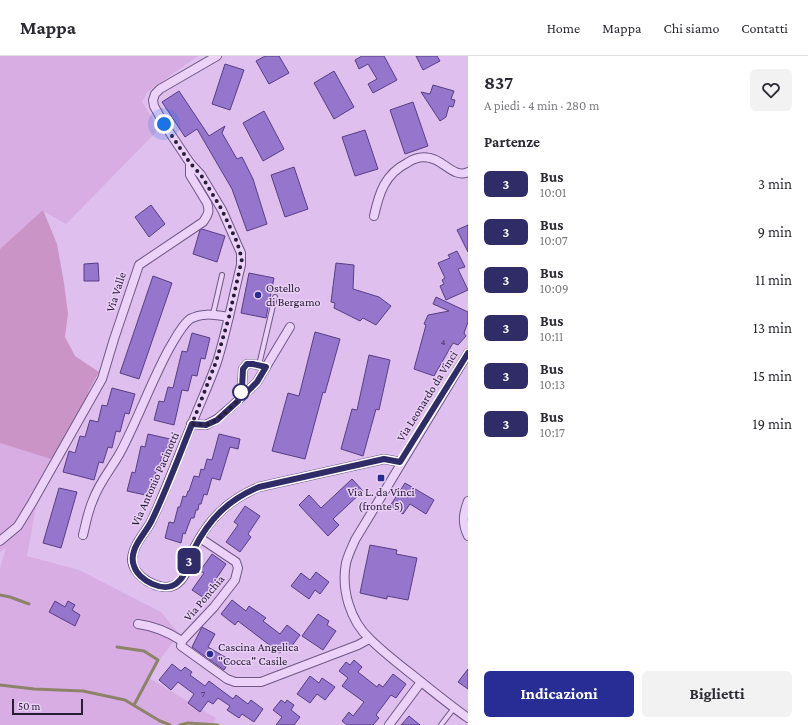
<!DOCTYPE html>
<html lang="it">
<meta charset="utf-8">
<style>
:root{--surface:#fff;--page:#f2f2f3;--text:#2b2b33;--muted:#7c7c81;--line:#e1e1e2;--accent:#282d95}
body{margin:0;font-family:"Crimson Pro",serif;background:var(--page);color:var(--text);height:100vh;display:flex;flex-direction:column;font-size:15px;white-space:nowrap}
*{box-sizing:border-box;margin:0}
p{font-size:13px;color:var(--muted)}
.icon{flex:none;width:22px;height:22px;fill:none;stroke:currentColor;stroke-width:2;stroke-linecap:round;stroke-linejoin:round}
.map{position:relative;flex:1;overflow:hidden}
.details{display:flex;flex-direction:column;background:var(--surface);width:340px}
.details>*{flex:none}
.badge{padding:0 8px;border-radius:6px;font-size:14px;line-height:26px}
.scale{position:absolute;left:12px;bottom:10px;width:71px;box-sizing:border-box;padding-left:4px;border:2px solid #281c36;border-top:0;font-size:11px;line-height:14px;white-space:nowrap;color:#281c36;-webkit-text-stroke:3px #e9cff5;paint-order:stroke}
.you{position:absolute;width:20px;height:20px;margin:-10px;border:3px solid #fff;border-radius:50%;background:#1a73e8;box-shadow:0 0 0 6px #1a73e833}
.map>.badge{position:absolute;translate:-50% -50%;box-shadow:0 0 0 2px #fff}
h2{padding:0 16px;font-size:15px;line-height:36px}
.round{display:grid;place-items:center;flex:none;width:42px;height:42px;border-radius:6px;background:var(--page)}
.head{display:flex;align-items:center;justify-content:space-between;height:68px;padding:0 16px}
h1{font-size:19px;font-weight:700;line-height:30px}
.action{display:flex;gap:8px;margin-top:auto;padding:8px 16px}
.action a{flex:1;height:46px;border-radius:6px;background:var(--accent);color:#fff;font-size:16px;font-weight:700;line-height:46px;text-align:center}
.action a+a{background:var(--page);color:var(--text)}
ul{padding:0;list-style:none}
li{display:flex;align-items:center;gap:12px;height:48px;padding:0 16px}
li div{flex:1}
li b{display:block;font-size:15px}
li em{font-style:normal}
li .badge{min-width:44px;font-weight:700;text-align:center}
header{display:flex;align-items:center;gap:24px;box-sizing:border-box;height:56px;padding:0 20px;background:var(--surface);border-bottom:1px solid var(--line)}
header strong{font-size:19px}
nav{display:flex;gap:22px;margin-inline-start:auto;font-size:14px}
main{display:flex;flex:1;min-height:0}
.map>svg:first-child{display:block}
.farmland{fill:#d8ade3}
.green{fill:#cb94c7}
.lines{fill:none;stroke-linecap:round;stroke-linejoin:round}
.stream{stroke:#8d836a;stroke-width:3}
.building{fill:#9675cc;stroke:#583e85}
.service-casing{stroke:#6f5886;stroke-width:6}
.minor-casing{stroke:#6f5886;stroke-width:10}
.service{stroke:#ecd2f8;stroke-width:4}
.minor{stroke:#ecd2f8;stroke-width:8}
.line-casing{stroke:#fff;stroke-width:9}
.line{stroke:#302c67;stroke-width:6}
.walk{stroke:#281c36;stroke-width:4;stroke-dasharray:0 7.2}
.poi-dot{fill:#282d95;stroke:#e9cff5;stroke-width:1.5}
.stop-dot{fill:#fff;stroke:#302c67;stroke-width:2}
.labels{text-anchor:middle;stroke-width:3;stroke-linejoin:round;paint-order:stroke}
.number-label{font-size:10px;fill:#44325c}
.poi-label{font-size:12px;fill:#281c36;stroke:#e9cff5;text-anchor:start}
.street-label{font-size:12px;fill:#281c36;stroke:#e9cff5}
</style>
<header>
<strong>Mappa</strong>
<nav><a>Home</a><a>Mappa</a><a>Chi siamo</a><a>Contatti</a></nav>
</header>
<main>
<div class="map">
<svg width="468" height="669" viewBox="0 0 468 669">
<rect width="100%" height="100%" fill="#debfed"/>
<g class="farmland">
<polygon points="0,0 198,0 147,36 142,46 159,73 66,168 43,155 0,193"/>
<polygon points="0,387 54,404 37,444 27,500 79,514 161,556 179,578 147,621 216,662 212,669 0,669 0,512 6,492 0,496"/>
</g>
<polygon class="green" points="43,154 57,188 64,227 68,258 65,281 75,300 99,316 89,334 82,356 54,404 0,387 0,193"/>
<g class="lines">
<g class="stream">
<polyline points="0,539 10,541 29,548"/>
<polyline points="117,591 144,595 158,604 134,649"/>
<polyline points="0,629 34,633 83,635 125,644 160,665 170,669"/>
<polyline points="180,669 188,667 218,669"/>
</g>
</g>
<g class="building">
<polygon points="265,0 279,0 289,17 269,28 256,5"/>
<polygon points="362,0 384,0 397,24 373,37 368,28 377,23 368,8 359,13 355,4"/>
<polygon points="416,0 437,0 440,5 423,14"/>
<polygon points="225,8 244,14 230,54 212,48"/>
<polygon points="334,15 354,51 334,63 314,27"/>
<polygon points="433,29 454,35 451,43 455,44 453,51 449,50 446,61 440,65 421,36 430,38"/>
<polygon points="179,35 209,80 225,70 222,77 237,103 242,101 253,123 267,168 247,175 232,133 197,73 185,81 162,46"/>
<polygon points="413,46 428,90 405,98 390,54"/>
<polygon points="264,55 284,93 263,105 243,67"/>
<polygon points="365,74 378,113 355,120 342,81"/>
<polygon points="294,111 308,153 285,161 271,119"/>
<polygon points="151,149 165,168 149,181 135,161"/>
<polygon points="468,169 468,196 457,174"/>
<polygon points="202,173 225,180 217,206 193,198 200,174"/>
<polygon points="457,195 465,211 458,213 468,234 446,244 440,230 444,228 442,224 445,222 438,207 450,202 448,199"/>
<polygon points="98,207 99,225 84,225 84,208"/>
<polygon points="336,207 354,209 353,233 379,241 391,250 376,269 363,262 360,265 334,252 335,247 331,246"/>
<polygon points="249,217 274,222 266,262 241,257"/>
<polygon points="153,220 172,227 139,323 120,317"/>
<polygon points="436,241 468,256 468,266 464,277 466,280 458,289 453,287 434,320 414,313 426,269 424,268 428,259 449,255 433,248"/>
<polygon points="315,276 340,283 325,337 323,336 305,403 272,395 288,337 299,340"/>
<polygon points="192,277 210,282 205,303 201,302 197,320 192,319 188,335 182,334 174,369 154,364 159,345 164,346 168,331 173,332 182,295 187,296"/>
<polygon points="369,299 390,304 379,354 376,353 363,400 341,393 352,353 357,354"/>
<polygon points="112,332 135,338 129,358 125,357 120,376 116,375 112,392 108,391 103,407 99,406 94,424 63,416 69,395 75,397 80,380 85,381 90,364 98,366 102,349 107,350"/>
<polygon points="148,378 170,383 167,396 163,396 158,415 156,415 150,440 127,435 132,416 135,417 141,390 145,391"/>
<polygon points="219,378 240,383 238,393 230,391 220,424 212,422 207,439 204,438 201,448 199,448 198,454 196,454 194,462 191,462 185,478 183,477 181,487 165,482 169,466 174,467 178,451 180,451 183,440 186,441 188,435 189,435 194,420 199,421 201,413 204,414 207,403 212,404"/>
<polygon points="352,423 363,435 333,463 339,469 328,480 299,449 309,439 321,452"/>
<polygon points="405,427 434,444 426,458 410,448 403,458 390,450"/>
<polygon points="59,432 77,436 61,492 43,487"/>
<polygon points="245,450 260,460 248,478 251,481 240,496 226,486 238,469 234,466"/>
<polygon points="370,489 397,494 396,498 417,502 408,544 387,540 387,543 360,537"/>
<polygon points="212,498 226,508 214,526 217,528 207,544 192,534 204,517 200,515"/>
<polygon points="316,516 329,526 320,538 315,534 309,543 291,530 301,517 310,524"/>
<polygon points="232,544 246,555 249,550 266,562 263,565 280,578 287,569 300,579 291,591 286,588 280,597 238,565 235,569 221,558"/>
<polygon points="55,545 65,551 68,545 75,549 72,554 80,559 75,570 49,556"/>
<polygon points="318,558 329,565 327,569 336,575 323,594 302,580"/>
<polygon points="202,571 215,578 208,591 230,604 224,614 192,591"/>
<polygon points="354,604 362,611 358,616 377,631 379,628 383,631 393,618 406,628 396,642 391,639 376,659 379,662 373,669 347,669 342,665 349,656 353,660 364,646 342,630 348,622 339,615 346,606 350,609"/>
<polygon points="172,608 181,615 185,611 192,616 190,619 205,630 209,625 233,643 236,639 248,648 251,644 263,653 254,666 242,658 239,662 227,654 230,650 218,642 213,648 208,645 200,656 188,647 194,638 178,626 171,634 159,624"/>
<polygon points="468,613 468,633 458,626"/>
<polygon points="310,620 319,627 322,622 335,631 325,644 317,638 310,647 297,638"/>
<polygon points="281,644 285,647 287,644 294,649 291,654 300,661 294,669 276,669 282,661 273,654"/>
<polygon points="409,660 420,669 401,669"/>
</g>
<g class="lines">
<defs>
<g id="service">
<polyline points="213,258 222,219"/>
<polyline points="259,309 275,241"/>
<polyline points="441,669 454,652"/>
</g>
<g id="minor">
<path d="M217,0L160,33L155,38L153,44L154,50L164,68L190,107L201,119L222,154L241,197V209C233,241 227,274 217,306C210,326 201,345 193,365C185,384 177,404 169,424C163,438 158,452 151,466C145,477 133,489 132,503C132,520 160,537 175,529C189,521 188,504 194,492C210,462 227,445 259,431L384,403L400,406"/>
<path d="M374,160C379,137 385,118 407,107C414,102 422,100 430,102C443,104 455,123 468,116"/>
<path d="M468,297L355,484C352,491 348,499 346,507C341,533 350,565 370,583C382,595 396,606 410,617C429,632 448,648 468,662"/>
<polyline points="239,342 242,331 243,313 247,308 253,308 266,311"/>
<polyline points="191,368 206,369 217,363 231,351 257,326 290,271"/>
<path d="M468,445C463,458 462,468 468,480"/>
<path d="M83,479C86,467 88,455 93,444C99,427 111,413 120,397C138,363 151,326 169,293C175,283 181,270 190,263C203,256 215,259 229,261"/>
<polyline points="200,482 236,506 238,512 235,524 214,551 182,585 181,590 227,623 235,626 261,626 358,589 369,583"/>
<path d="M0,485L18,470L32,447L102,323L114,283L139,209L203,166C208,159 210,155 207,147L190,119V107"/>
<path d="M138,568C155,570 168,576 182,585"/>
<polyline points="389,669 421,626"/>
</g>
</defs>
<use href="#service" class="service-casing"/>
<use href="#minor" class="minor-casing"/>
<use href="#service" class="service"/>
<use href="#minor" class="minor"/>
</g>
<g class="lines">
<defs>
<path id="line" d="M246,337L257,326L266,311L253,308H247L243,313L242,332L238,345L217,364L206,369L192,368C179,400 167,433 152,464C147,475 137,484 134,495C132,501 132,505 134,510C138,524 164,538 177,527C188,518 188,505 194,493C209,463 228,444 259,431L384,403L400,406L468,297"/>
</defs>
<use href="#line" class="line-casing"/>
<use href="#line" class="line"/>
<polyline class="walk" points="164,68 190,107 201,119 222,154 237,186 242,203 229,261 216,306 192,368 206,369 217,364 238,345 241,336"/>
</g>
<g class="poi-dot">
<circle cx="258" cy="239" r="4"/>
<rect x="377" y="418" width="8" height="8" rx="2"/>
<circle cx="210" cy="598" r="4"/>
</g>
<circle class="stop-dot" cx="241" cy="336" r="8"/>
<g class="labels">
<g class="number-label">
<text x="443" y="289">4</text>
<text x="203" y="641">7</text>
</g>
<g class="poi-label">
<text x="266" y="236">Ostello<tspan x="266" dy="14">di Bergamo</tspan></text>
<text x="381" y="440" text-anchor="middle">Via L. da Vinci<tspan x="381" dy="14">(fronte 5)</tspan></text>
<text x="218" y="595">Cascina Angelica<tspan x="218" dy="14">"Cocca" Casile</tspan></text>
</g>
<g class="street-label">
<text transform="translate(116 236) rotate(-72)" y="4">Via Valle</text>
<text transform="translate(427 340) rotate(-58)" y="4">Via Leonardo da Vinci</text>
<text transform="translate(155 423) rotate(-66)" y="4">Via Antonio Pacinotti</text>
<text transform="translate(204 542) rotate(-50)" y="4">Via Ponchia</text>
</g>
</g>
</svg>
<div class="scale">50 m</div>
<div class="you" style="left:164px;top:68px"></div>
<b class="badge" style="left:189px;top:505px;background:#302c67;color:#fff">3</b>
</div>
<section class="details">
<div class="head"><div><h1>837</h1><p>A piedi · 4 min · 280 m</p></div><a class="round"><svg class="icon" aria-label="heart" viewBox="0 0 24 24"><path d="M12 20l-8-8c-3-5 5-10 8-4 3-6 11-1 8 4z"/></svg></a></div>
<h2>Partenze</h2>
<ul>
<li><span class="badge" style="background:#302c67;color:#fff">3</span><div><b>Bus</b><p>10:01</p></div><em>3 min</em></li>
<li><span class="badge" style="background:#302c67;color:#fff">3</span><div><b>Bus</b><p>10:07</p></div><em>9 min</em></li>
<li><span class="badge" style="background:#302c67;color:#fff">3</span><div><b>Bus</b><p>10:09</p></div><em>11 min</em></li>
<li><span class="badge" style="background:#302c67;color:#fff">3</span><div><b>Bus</b><p>10:11</p></div><em>13 min</em></li>
<li><span class="badge" style="background:#302c67;color:#fff">3</span><div><b>Bus</b><p>10:13</p></div><em>15 min</em></li>
<li><span class="badge" style="background:#302c67;color:#fff">3</span><div><b>Bus</b><p>10:17</p></div><em>19 min</em></li>
</ul>
<div class="action"><a>Indicazioni</a><a>Biglietti</a></div>
</section>
</main>
